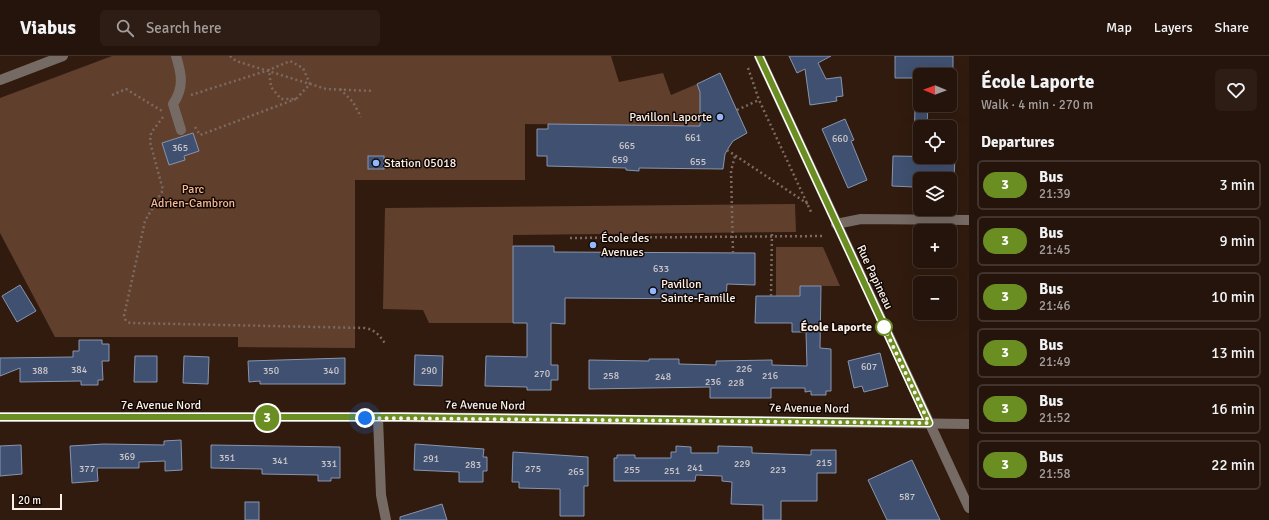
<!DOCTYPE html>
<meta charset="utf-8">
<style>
:root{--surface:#25140b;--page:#2d1d14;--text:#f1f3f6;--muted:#a39e9d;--line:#42332c}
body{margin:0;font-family:Signika,sans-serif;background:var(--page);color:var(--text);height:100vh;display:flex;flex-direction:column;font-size:15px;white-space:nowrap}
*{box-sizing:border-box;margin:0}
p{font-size:13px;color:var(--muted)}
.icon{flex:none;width:22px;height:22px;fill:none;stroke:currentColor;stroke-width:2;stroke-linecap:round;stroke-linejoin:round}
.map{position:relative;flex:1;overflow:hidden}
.details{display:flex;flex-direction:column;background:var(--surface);width:300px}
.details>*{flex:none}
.badge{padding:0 8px;border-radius:13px;font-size:14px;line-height:26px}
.needle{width:26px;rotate:271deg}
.buttons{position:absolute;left:913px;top:12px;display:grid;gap:8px}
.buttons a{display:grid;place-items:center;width:44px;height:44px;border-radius:6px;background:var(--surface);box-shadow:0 4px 16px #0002,0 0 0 1px var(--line);font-size:20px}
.scale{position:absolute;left:12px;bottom:10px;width:50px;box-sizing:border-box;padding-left:4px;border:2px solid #fdf0e9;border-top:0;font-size:11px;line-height:14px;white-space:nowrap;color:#fdf0e9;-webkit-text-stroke:3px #120904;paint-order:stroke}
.you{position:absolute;width:20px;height:20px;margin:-10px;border:3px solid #fff;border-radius:50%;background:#1a73e8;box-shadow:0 0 0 6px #1a73e833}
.map>.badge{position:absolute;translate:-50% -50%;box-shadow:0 0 0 2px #fff}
h2{padding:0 12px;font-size:15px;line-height:36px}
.round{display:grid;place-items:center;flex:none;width:42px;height:42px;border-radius:6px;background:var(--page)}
.headline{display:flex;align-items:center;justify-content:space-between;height:68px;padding:0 12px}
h1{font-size:19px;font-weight:800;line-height:30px}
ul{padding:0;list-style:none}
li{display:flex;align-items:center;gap:12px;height:50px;margin:0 8px 6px;padding:0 4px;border:2px solid var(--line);border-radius:6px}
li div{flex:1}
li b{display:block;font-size:15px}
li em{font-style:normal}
li .badge{min-width:44px;font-weight:700;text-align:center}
header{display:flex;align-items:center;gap:24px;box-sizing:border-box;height:56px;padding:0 20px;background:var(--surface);border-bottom:1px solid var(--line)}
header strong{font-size:19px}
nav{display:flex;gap:22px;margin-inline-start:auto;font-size:14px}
.search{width:280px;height:36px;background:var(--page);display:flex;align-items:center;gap:10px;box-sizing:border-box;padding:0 14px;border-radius:6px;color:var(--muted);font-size:15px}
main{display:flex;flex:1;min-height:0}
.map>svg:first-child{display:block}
.green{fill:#613f2d}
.building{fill:#3f5070;stroke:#8895af}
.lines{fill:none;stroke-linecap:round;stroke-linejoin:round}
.path{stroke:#7c6a60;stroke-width:2.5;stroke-dasharray:2 3;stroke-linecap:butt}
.minor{stroke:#766a64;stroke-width:10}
.line-casing{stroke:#fff;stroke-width:9}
.line{stroke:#6b8e23;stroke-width:6}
.walk{stroke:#fdf0e9;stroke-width:4;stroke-dasharray:0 7.2}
.poi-dot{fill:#94b7fd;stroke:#120904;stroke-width:1.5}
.stop-dot{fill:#fff;stroke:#6b8e23;stroke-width:2}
.labels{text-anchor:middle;stroke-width:3;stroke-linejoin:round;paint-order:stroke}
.number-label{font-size:10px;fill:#cec8cb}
.poi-label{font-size:12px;fill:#fdf0e9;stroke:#120904;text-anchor:start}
.park-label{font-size:12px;fill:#f9b895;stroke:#120904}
.street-label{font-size:12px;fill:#fdf0e9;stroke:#120904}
.stop-label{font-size:12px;font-weight:bold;fill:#fdf0e9;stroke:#120904;text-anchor:end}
</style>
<header>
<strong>Viabus</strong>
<div class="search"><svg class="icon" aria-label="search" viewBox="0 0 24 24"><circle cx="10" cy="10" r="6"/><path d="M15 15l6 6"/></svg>Search here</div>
<nav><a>Map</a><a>Layers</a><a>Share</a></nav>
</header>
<main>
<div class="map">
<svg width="969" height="464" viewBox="0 0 969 464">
<rect width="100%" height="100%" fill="#311b0f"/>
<g class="green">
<polygon points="112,0 611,0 619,26 663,17 671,39 697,28 704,44 700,70 525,68 525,124 355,124 355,292 238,291 238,281 55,281 0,177 0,42"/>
<polygon points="795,148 796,176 513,179 513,267 429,267 423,254 383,253 385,152"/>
<polygon points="776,191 823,191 840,230 800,230 800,240 776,240"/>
</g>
<g class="building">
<polygon points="789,0 831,0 818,7 826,23 841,21 843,40 836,41 837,45 810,49 805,13 797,17"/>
<polygon points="895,0 953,0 953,13 919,13 919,22 895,22"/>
<polygon points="720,17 747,77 733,85 729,91 725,98 723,113 639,112 639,115 626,114 626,112 547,110 547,100 537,100 537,73 548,73 548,68 700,70 700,36 697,28"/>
<polygon points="915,49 928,49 927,71 920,71 920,96 914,96"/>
<polygon points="845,63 854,84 851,85 867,124 848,132 822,73"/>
<polygon points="193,77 199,95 184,100 185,104 169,109 162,87"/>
<rect x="368" y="100" width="16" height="13"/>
<polygon points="893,100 955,101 954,123 920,123 914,124 914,131 892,130"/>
<polygon points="513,190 554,190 554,196 755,197 755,229 727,228 726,243 565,242 565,268 551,267 551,309 558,309 558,324 551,324 551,334 527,334 527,331 485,330 486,300 527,301 527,267 513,267"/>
<polygon points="20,229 36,255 17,266 2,240"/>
<polygon points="800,230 821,230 820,292 831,293 831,335 826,335 826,339 811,339 811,335 805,336 805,332 771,332 771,342 710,342 710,331 589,333 589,304 649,305 649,303 679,303 679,308 716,309 716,305 772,304 772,309 807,310 806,276 792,276 792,267 755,267 756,240 800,240"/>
<polygon points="79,284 102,284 102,288 109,288 109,305 102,305 103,324 98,324 98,329 81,329 81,325 20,326 20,312 0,320 0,302 73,301 73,295 79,295"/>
<polygon points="880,297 888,330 864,336 862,330 854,332 848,305"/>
<polygon points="415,299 443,300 442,330 414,329"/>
<polygon points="135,300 157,300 157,326 134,326"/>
<polygon points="184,300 209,301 208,328 183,327"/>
<polygon points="345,302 345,328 260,328 260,325 249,326 248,305"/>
<polygon points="181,384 182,414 165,415 165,405 139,406 139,412 97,412 98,425 72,427 70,390 104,388 164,389 164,385"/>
<polygon points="415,388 484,393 483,401 487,401 487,415 483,415 483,426 459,426 459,416 414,414"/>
<polygon points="21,389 22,418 0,420 0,390"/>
<polygon points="211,389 340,391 340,422 331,422 331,425 318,425 318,419 262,418 262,413 211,412"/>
<polygon points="676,390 691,391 691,397 718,397 718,390 752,391 752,397 811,399 811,394 836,394 836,417 817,417 817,445 781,445 781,464 763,464 763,449 731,448 732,426 722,425 722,420 696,419 695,425 614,425 614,402 617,402 617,399 635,399 635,402 671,402 671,396 676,396"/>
<polygon points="513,396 588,401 588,430 584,430 584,460 560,460 560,433 519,432 519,426 512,426"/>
<polygon points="912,404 940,464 887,464 868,424"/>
<rect x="245" y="446" width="14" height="18"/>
<polygon points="442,448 447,464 400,464 400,461"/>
</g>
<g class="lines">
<g class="path">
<polyline points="230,0 236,5 326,33 374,35"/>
<polyline points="748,12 759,44 812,158"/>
<polyline points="340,33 353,46 361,61"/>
<polyline points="112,39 126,33 162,55"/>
<polyline points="191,39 269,14 271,31 281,43 296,43 310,28 303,12 290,5 269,14"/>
<polyline points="737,54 759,44"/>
<path d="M163,61L151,77L150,86L163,134L145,165L124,260L126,265L130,267L365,272C376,274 380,280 386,289"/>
<polyline points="195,71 200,79 296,43"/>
<polyline points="727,94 808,148"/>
<polyline points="570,182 823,180"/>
<polyline points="733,197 731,115 735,100"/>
<polyline points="771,240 772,176"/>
</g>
<g class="minor">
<path d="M176,0C182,19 184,32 173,48L181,74"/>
<polyline points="759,0 969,452"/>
<polyline points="0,24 63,0"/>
<polyline points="836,168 861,163 969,164"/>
<polyline points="0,361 402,361 969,368"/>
<polyline points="378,362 381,439 386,464"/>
</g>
</g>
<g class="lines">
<defs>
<polyline id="line" points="0,361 402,361 929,367 759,0"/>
</defs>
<use href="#line" class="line-casing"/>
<use href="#line" class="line"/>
<polyline class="walk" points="365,362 929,367 884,271"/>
</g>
<g class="poi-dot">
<circle cx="720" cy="61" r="4"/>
<circle cx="376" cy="107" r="4"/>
<circle cx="593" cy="189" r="4"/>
<circle cx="653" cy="235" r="4"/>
</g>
<circle class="stop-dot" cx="884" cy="271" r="8"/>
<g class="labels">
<g class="number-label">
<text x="693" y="85">661</text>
<text x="840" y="86">660</text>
<text x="627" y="93">665</text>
<text x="180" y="95">365</text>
<text x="620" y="107">659</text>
<text x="698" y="109">655</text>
<text x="661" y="216">633</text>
<text x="869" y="314">607</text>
<text x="744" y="316">226</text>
<text x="79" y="317">384</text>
<text x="40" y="318">388</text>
<text x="271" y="318">350</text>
<text x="331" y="318">340</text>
<text x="429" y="318">290</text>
<text x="542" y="321">270</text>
<text x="611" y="323">258</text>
<text x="770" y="323">216</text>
<text x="663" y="324">248</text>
<text x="713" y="329">236</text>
<text x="736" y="330">228</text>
<text x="127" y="404">369</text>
<text x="227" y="405">351</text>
<text x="431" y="406">291</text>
<text x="280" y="408">341</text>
<text x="824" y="410">215</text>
<text x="329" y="411">331</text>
<text x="742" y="411">229</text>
<text x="473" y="412">283</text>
<text x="695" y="415">241</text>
<text x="87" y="416">377</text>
<text x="533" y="416">275</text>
<text x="632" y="417">255</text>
<text x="778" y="417">223</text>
<text x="672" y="418">251</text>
<text x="576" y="419">265</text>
<text x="907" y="444">587</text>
</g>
<g class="poi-label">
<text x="712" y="65" text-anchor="end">Pavillon Laporte</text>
<text x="384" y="111">Station 05018</text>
<text x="601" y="186">École des<tspan x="601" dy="14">Avenues</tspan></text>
<text x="661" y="232">Pavillon<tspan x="661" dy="14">Sainte-Famille</tspan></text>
</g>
<g class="park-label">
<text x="193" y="137">Parc<tspan x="193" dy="14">Adrien-Cambron</tspan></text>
</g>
<g class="street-label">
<text transform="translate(875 221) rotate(65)" y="4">Rue Papineau</text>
<text x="161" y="353">7e Avenue Nord</text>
<text transform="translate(485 349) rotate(1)" y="4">7e Avenue Nord</text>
<text transform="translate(809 352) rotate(1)" y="4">7e Avenue Nord</text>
</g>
<g class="stop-label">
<text x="872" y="275">École Laporte</text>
</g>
</g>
</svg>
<div class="buttons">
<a><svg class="needle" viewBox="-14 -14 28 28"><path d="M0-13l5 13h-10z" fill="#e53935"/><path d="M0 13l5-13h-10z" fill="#a39e9d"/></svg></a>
<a><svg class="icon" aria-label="locate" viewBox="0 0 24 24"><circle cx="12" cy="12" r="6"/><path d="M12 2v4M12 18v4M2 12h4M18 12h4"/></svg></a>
<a><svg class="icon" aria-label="layers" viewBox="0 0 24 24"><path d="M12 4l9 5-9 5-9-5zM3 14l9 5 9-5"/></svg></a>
<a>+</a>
<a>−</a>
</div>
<div class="scale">20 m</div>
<div class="you" style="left:365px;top:362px"></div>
<b class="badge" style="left:267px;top:362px;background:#6b8e23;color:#fff">3</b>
</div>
<section class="details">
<div class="headline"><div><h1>École Laporte</h1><p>Walk · 4 min · 270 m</p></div><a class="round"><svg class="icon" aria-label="heart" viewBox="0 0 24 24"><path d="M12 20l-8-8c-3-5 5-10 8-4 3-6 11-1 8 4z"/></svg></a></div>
<h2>Departures</h2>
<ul>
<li><span class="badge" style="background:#6b8e23;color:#fff">3</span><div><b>Bus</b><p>21:39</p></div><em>3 min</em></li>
<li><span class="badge" style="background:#6b8e23;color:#fff">3</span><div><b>Bus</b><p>21:45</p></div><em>9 min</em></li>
<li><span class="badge" style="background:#6b8e23;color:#fff">3</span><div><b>Bus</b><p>21:46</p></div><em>10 min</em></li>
<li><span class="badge" style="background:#6b8e23;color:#fff">3</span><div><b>Bus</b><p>21:49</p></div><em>13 min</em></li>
<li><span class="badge" style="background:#6b8e23;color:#fff">3</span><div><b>Bus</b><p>21:52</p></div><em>16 min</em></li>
<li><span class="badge" style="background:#6b8e23;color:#fff">3</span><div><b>Bus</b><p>21:58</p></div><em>22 min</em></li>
</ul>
</section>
</main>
